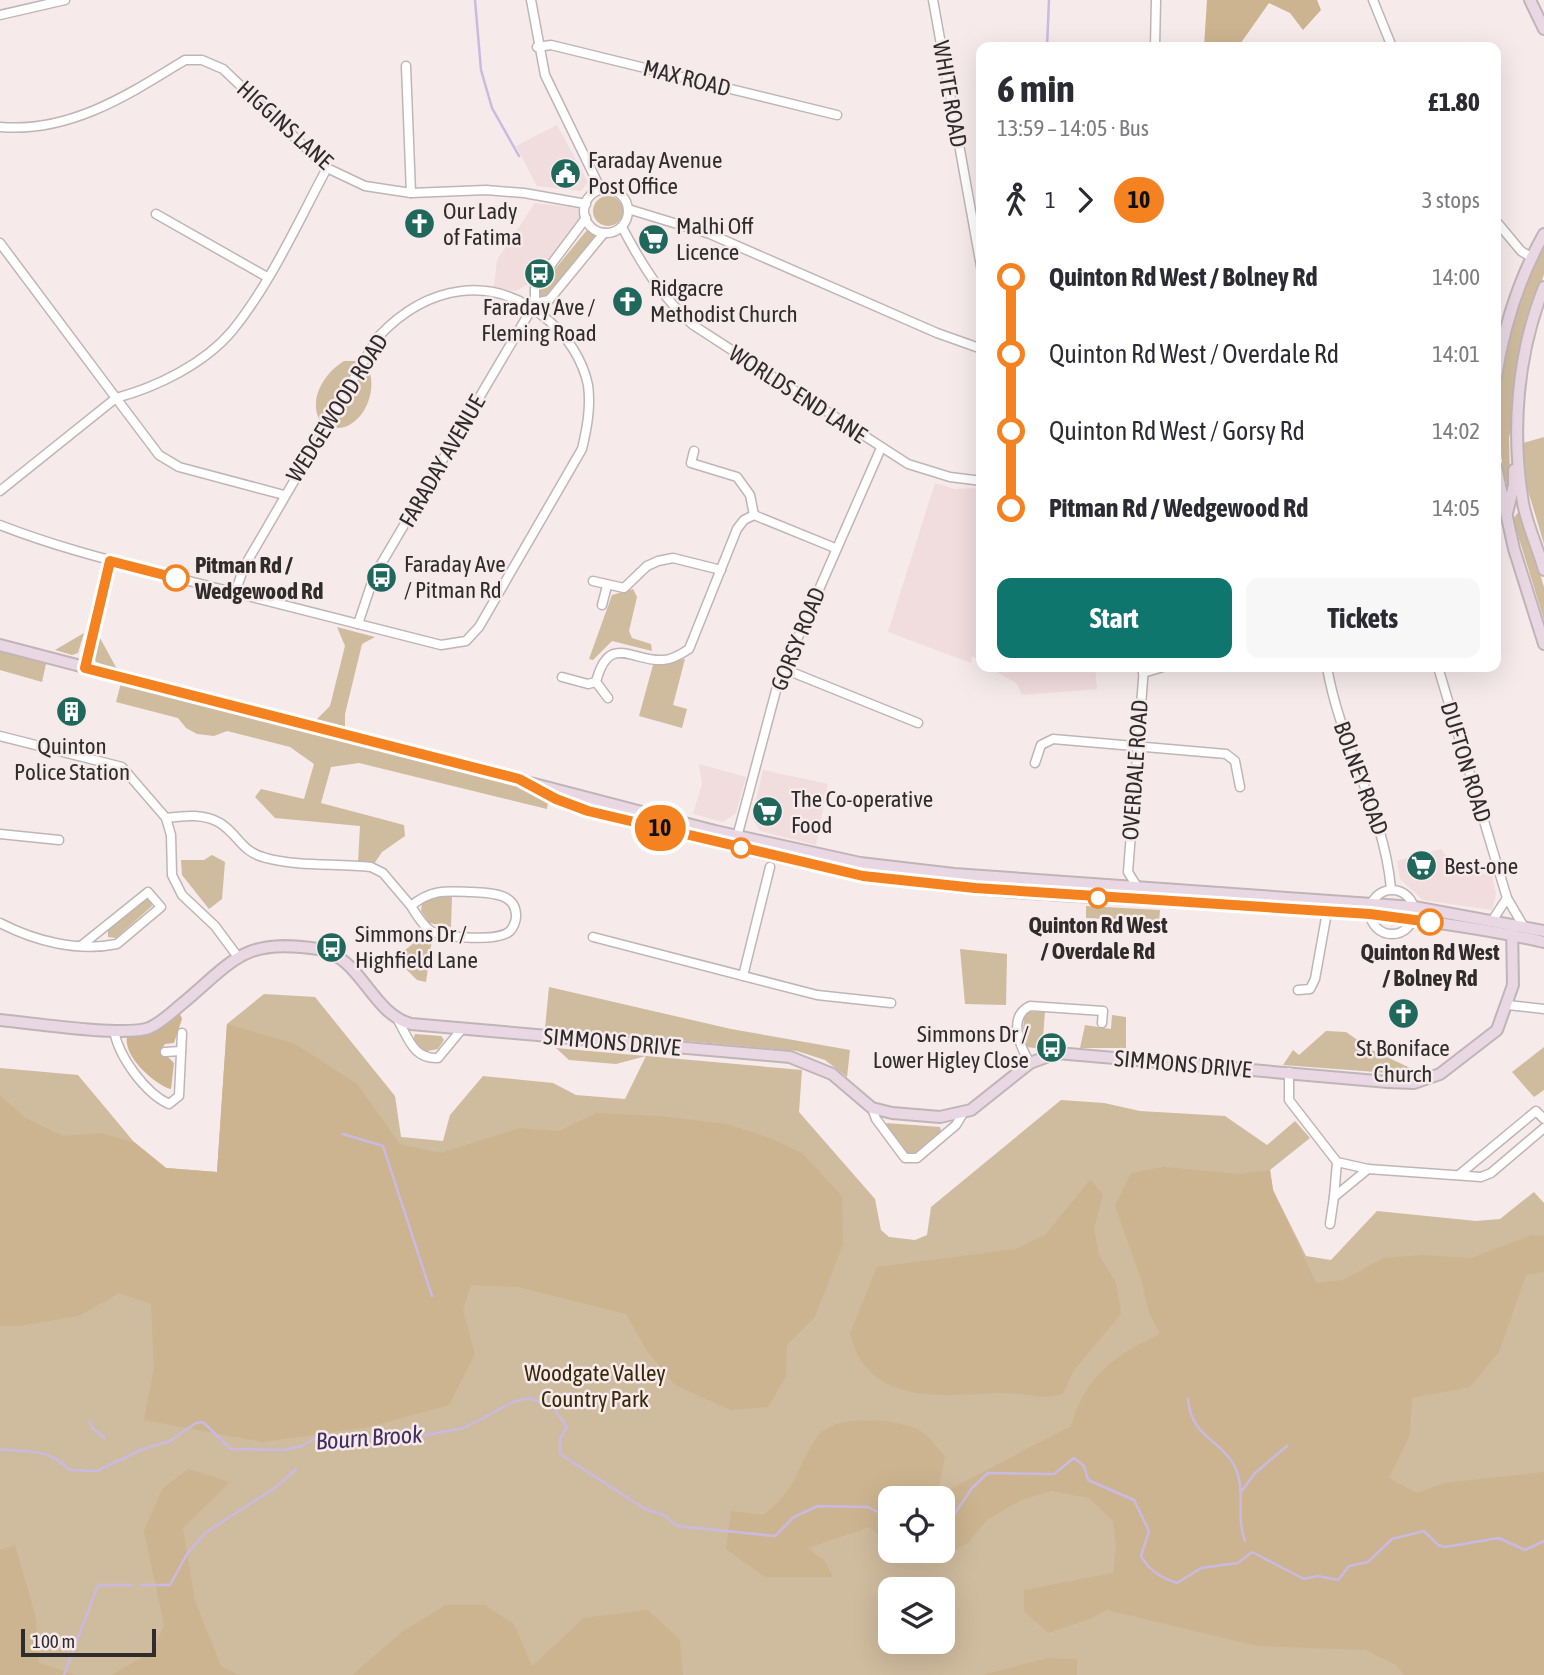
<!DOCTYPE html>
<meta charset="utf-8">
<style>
:root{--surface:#fff;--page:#f7f7f7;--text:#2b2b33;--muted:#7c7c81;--accent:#0f766e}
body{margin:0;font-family:"Asap Condensed",sans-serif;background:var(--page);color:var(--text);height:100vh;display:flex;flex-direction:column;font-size:26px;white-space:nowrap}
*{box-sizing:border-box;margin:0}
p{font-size:23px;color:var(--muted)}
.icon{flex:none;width:38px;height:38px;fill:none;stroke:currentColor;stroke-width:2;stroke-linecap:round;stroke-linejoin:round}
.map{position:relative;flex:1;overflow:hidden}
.drawer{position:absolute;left:976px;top:42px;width:525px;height:630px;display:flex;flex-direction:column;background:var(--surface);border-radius:14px;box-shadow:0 7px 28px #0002}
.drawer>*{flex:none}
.badge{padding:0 14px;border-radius:23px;font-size:24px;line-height:46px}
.fabs{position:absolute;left:878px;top:1486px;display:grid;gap:14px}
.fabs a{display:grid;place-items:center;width:77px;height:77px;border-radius:14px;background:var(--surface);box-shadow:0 7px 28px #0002;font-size:35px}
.scale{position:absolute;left:21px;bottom:18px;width:135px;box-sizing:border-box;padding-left:7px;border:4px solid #302c2c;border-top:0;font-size:19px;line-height:24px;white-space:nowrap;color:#302c2c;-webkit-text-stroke:5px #f6eaeb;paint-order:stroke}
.map>.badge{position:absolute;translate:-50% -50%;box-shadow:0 0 0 4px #fff}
.legs{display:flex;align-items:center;gap:10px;height:77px;padding:0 21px;font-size:23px}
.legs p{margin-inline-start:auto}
.head{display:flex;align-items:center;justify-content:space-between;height:119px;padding:0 21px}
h1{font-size:38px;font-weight:700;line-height:52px}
.action{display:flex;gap:14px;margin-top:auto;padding:14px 21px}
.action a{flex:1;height:80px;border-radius:14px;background:var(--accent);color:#fff;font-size:28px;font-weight:700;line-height:80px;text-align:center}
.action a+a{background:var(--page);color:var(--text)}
ul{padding:0 21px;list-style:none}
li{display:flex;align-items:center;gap:24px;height:77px;font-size:26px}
li i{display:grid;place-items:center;width:10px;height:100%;margin:0 9px;background:currentColor}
li i::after{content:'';width:18px;height:18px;margin:-9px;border:5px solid;border-radius:50%;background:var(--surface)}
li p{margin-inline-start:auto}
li:first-child i{background:linear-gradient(#0000 50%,currentColor 0)}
li:last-child i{background:linear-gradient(currentColor 50%,#0000 0)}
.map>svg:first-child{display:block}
.built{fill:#f1dcde}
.green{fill:#cfbb9d;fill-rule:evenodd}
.forest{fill:#ccb490}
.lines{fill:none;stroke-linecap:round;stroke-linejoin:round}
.stream{stroke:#cabae1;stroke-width:2.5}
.street-casing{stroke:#c0b5b6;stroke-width:11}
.secondary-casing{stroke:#c0b5b6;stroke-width:14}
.street{stroke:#fff;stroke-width:8}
.secondary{stroke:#e9d7e4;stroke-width:10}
.line-1-casing{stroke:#fff;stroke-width:16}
.line-1{stroke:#f58220;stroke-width:10}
.stop-1-dot{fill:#fff;stroke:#f58220;stroke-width:3.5}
.labels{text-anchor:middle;stroke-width:5;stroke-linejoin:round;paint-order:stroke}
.street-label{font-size:23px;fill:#302c2c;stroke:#f6eaeb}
.poi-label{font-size:23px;fill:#302c2c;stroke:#f6eaeb;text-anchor:start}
.stop-label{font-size:23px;font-weight:bold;fill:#302c2c;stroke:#f6eaeb}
.park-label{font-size:23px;fill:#3a2909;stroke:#f6eaeb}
.water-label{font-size:24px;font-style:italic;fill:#442d5f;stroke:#f6eaeb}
</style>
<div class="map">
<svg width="1544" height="1675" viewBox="0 0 1544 1675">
<rect width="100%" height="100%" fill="#f6eaeb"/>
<g class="built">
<polygon points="557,125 588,182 581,191 537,186 516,146"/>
<polygon points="535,203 578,208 581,218 529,284 515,291 494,287 497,260"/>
<polygon points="935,483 955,489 982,488 982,662 972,656 971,663 888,632"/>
<polygon points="989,667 1095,667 1097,689 1022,695 1017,684"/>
<polygon points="699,764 746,777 736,813 723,822 693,814 702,784"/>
<polygon points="763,770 828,784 816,845 760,831 752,818"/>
<polygon points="1441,849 1457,870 1492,875 1496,894 1492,910 1423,900 1400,879 1397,861"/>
</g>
<g class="green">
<circle cx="608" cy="211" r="15"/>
<polygon points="587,230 597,238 545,298 540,300 537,297 538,290"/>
<path d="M1544,245V274L1532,312L1509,438L1510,485C1503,481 1503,470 1502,461C1490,392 1511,306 1544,245Z"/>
<path d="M344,361H356L357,366L322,424C306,401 324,373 344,361Z"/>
<path d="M366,364C381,387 363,432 332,428Z"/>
<polygon points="1544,437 1544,544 1526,484 1523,443"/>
<polygon points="1520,510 1544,587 1544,620 1513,519"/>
<polygon points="633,589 637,597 629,631 632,638 651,644 652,651 612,641 593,660 589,659 612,595"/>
<polygon points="337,627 375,637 362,644 345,714 345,728 316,720 330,706 345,646"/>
<polygon points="84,633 78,653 72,655 55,650"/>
<polygon points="100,638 117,669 96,662 94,656"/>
<polygon points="0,649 46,664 42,682 0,670"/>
<polygon points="685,659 673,705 687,709 682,728 639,716 653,665"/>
<polygon points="121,683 503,781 536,791 548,801 547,809 359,763 331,767 321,803 404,825 405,836 382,852 374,864 358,863 360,826 275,818 255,797 261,789 304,799 314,764 290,747 227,731 214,736 197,734 186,728 178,718 116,702"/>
<polygon points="212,855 225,862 222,899 209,909 182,875 181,860 204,860"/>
<polygon points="808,857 858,866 1109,890 917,879 807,860"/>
<polygon points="442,893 452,895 451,927 429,923 421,911 422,902"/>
<polygon points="145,898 150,899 152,906 116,938 108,937 108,929"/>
<polygon points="1086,906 1160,910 1159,922 1086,918"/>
<polygon points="424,935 432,939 426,982 417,980 395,958"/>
<polygon points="960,949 1007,954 1006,1005 965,1004"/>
<polygon points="549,987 731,1029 850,1050 847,1077 825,1060 797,1051 545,1028"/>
<path d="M264,994L315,997L395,1096L401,1137L443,1141L450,1115L483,1076L553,1083L576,1095L625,1099L646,1056L616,1064L569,1060L556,1048L802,1070L799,1112L875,1199L881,1230L889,1237L915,1240L927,1235L931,1207L1061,1100L1104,1103L1140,1111L1225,1116L1267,1145L1295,1121L1310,1138L1270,1170L1273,1190L1306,1256L1331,1260L1377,1211L1476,1221L1500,1219L1534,1192L1544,1203V1675H0V1068L78,1075L134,1142L166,1168L217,1172L227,1024ZM891,1498H943V1550H891ZM891,1589H943V1642H891Z"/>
<polygon points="1029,1012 1045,1012 1042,1049 1027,1047 1022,1042 1024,1017"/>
<polygon points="1112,1015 1126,1017 1126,1048 1080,1048 1085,1025 1111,1029"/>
<polygon points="1326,1031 1346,1032 1372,1050 1421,1073 1402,1074 1283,1065 1293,1050 1299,1055"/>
<polygon points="415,1034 441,1036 444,1040 438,1049 422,1052 413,1041"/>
<polygon points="1544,1047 1544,1090 1534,1097 1512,1072"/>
<polygon points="886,1123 940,1127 941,1131 914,1154 907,1153 889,1132"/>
</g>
<g class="forest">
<polygon points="1207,0 1317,0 1321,10 1303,30 1290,13 1269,3 1238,47 1204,47"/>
<path d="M179,1011L182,1019L174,1043L165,1044L161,1050L174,1063L171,1089C155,1085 123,1056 127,1037L157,1028Z"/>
<polygon points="227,1024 295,1044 357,1084 400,1144 440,1153 520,1128 559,1131 596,1113 659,1116 727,1124 770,1138 802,1153 842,1196 843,1244 815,1317 787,1345 786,1376 768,1407 731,1410 675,1385 647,1351 626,1314 518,1287 471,1285 463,1310 475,1354 449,1405 369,1427 263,1442 144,1420 154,1368 151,1304 119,1293 79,1316 19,1326 0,1326 0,1095 25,1118 63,1136 101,1133 134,1142 166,1168 217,1172"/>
<path d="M1164,1167L1240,1174L1270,1170L1273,1190L1316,1283L1343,1280L1384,1258L1422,1255L1471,1258L1532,1235L1544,1236V1272L1526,1275L1499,1352L1470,1387L1412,1398L1410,1435L1389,1478L1417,1493L1444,1483L1544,1472V1675H1404L1396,1665L1365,1650L1257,1646L1107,1610L1087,1620L1048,1633L1024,1611V1590L1113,1573L1116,1547L1113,1521L1089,1498L1052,1491L1021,1500L987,1520L967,1544L944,1555L904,1561L893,1551L943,1550V1498H891V1548L870,1527L808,1548L825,1561L833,1577H765L726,1549L731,1511L763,1515C799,1488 795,1469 817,1437C833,1413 896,1419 919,1430C928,1435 937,1448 945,1456L937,1496L1071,1426C1086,1375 1114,1356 1160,1334L1149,1313L1141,1279L1115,1206L1131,1173Z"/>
<path d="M1090,1180L1103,1194L1094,1229L1099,1255L1116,1283L1121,1314L1074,1370L1063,1394C1042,1401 1027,1393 1005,1393C959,1393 890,1407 860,1359C855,1352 853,1342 850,1334L877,1267L1016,1249L1046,1234Z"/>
<polygon points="188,1469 230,1482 183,1528 195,1601 221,1666 238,1675 111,1675 153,1651 164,1625 144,1531 162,1489"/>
<polygon points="15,1545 36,1618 39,1663 76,1675 0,1675 0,1550"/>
<polygon points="446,1605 485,1605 514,1624 532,1666 584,1618 648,1610 680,1640 683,1675 352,1675 403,1631"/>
<polygon points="1048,1658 1077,1659 1077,1675 983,1675"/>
</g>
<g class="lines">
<g class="stream">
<polyline points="475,0 481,70 492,108 519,156"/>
<polyline points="1047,47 1049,0"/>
<polyline points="343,1134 383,1146 432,1296"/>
<path d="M1188,1399C1191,1437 1220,1439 1234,1465C1247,1489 1235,1516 1245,1541"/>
<polyline points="90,1422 92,1428 105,1438"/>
<path d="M0,1449C30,1453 46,1447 70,1470L97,1471L143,1449L170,1441L196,1423L203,1422L231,1449L283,1450L302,1446L319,1436L400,1440L464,1428L513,1402L529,1398L552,1406L567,1427L560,1439V1454L645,1509L664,1515L677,1526L775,1536L794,1517L818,1506L868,1507L891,1519"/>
<polyline points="1241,1492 1255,1473 1287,1446"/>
<path d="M943,1522L947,1515L955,1513L972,1488L988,1473L1054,1474L1074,1458L1084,1466L1088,1480L1134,1500L1149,1531L1141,1556C1149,1571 1162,1578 1177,1583L1201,1568L1238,1563L1252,1552L1304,1579L1318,1576L1338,1580L1349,1566L1368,1562L1392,1539L1424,1531L1438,1545L1445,1547L1499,1538L1525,1550L1544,1541"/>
<polyline points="903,1556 908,1550"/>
<polyline points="141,1585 170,1585 187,1554 205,1533 276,1487 296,1469"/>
<polyline points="64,1675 98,1585 132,1585"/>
</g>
<defs>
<g id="street">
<polyline points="531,0 545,75 601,190"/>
<polyline points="933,0 982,272"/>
<polyline points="1373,0 1392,47"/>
<polyline points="0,15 65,0"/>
<polyline points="537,47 551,45 837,115"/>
<polyline points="1155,47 1156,0"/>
<polyline points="406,66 411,193"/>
<path d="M0,127C70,133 128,95 185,60H202L223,69L327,168L365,186L411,193L486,190L524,193L586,204"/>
<circle cx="606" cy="211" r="22"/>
<polyline points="628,209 710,234 937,333 982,349"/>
<polyline points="156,214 267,277"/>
<polyline points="1496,221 1521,251 1531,257"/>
<path d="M622,227C642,265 661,296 693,325L908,464L950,477L982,481"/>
<path d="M0,243L116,398C157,387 204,364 232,331C271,283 298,222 327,168"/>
<polyline points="535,303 549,300 604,233"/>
<polyline points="694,451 691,463 737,477 750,495 754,515"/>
<polyline points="0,491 116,398 159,455 179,467 284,495"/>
<path d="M0,525C61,549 125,564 189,581C273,603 357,624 441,645L466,641L479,627L582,449C587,428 591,407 588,385C583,361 568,337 549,321C493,272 427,285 378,337L244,567L235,593"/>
<polyline points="593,581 624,588 647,566 658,561 673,558 721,570"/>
<polyline points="602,605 607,586"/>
<polyline points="358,624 374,576 535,303 535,286 586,218"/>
<path d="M1327,667C1340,745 1384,810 1391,889"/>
<polyline points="1438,667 1507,898 1524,927"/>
<polyline points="85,668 110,561"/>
<polyline points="784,669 918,723"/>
<polyline points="1143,673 1163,667"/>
<polyline points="562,677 588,684 596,682"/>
<path d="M608,698L596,682C609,632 632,662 663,660C671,660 683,653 689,649L737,529L744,520L754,515L835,548"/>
<polyline points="0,736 122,767 166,818 171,835 172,875 182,895 215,926 238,957"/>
<polyline points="1035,763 1041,745 1053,739 1226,754 1235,761 1240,787"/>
<path d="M166,818C183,816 203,813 220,823C239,835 241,852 266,858C300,867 336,863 371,867L383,873L411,906C431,889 446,891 471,892C488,893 517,892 516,917C516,921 513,928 510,931C499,942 444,938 431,931C423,926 416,914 411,906"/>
<polyline points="0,834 59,840"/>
<polyline points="737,837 778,683 881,448"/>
<polyline points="1138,888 1128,872 1144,667"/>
<circle cx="1392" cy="912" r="22"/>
<polyline points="1492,921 1507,898"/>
<path d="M0,923C35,941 77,952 117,944L161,907L148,892L82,945"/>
<polyline points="593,937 817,995 891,1003"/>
<polyline points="743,976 770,867"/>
<polyline points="1298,990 1310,989 1315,979 1327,912"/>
<polyline points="1508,1005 1544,1009"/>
<path d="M398,1020C409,1040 414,1059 438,1058L462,1029"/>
<path d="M114,1030C118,1056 145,1093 169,1104L179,1096L182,1033"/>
<polyline points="165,1052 181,1051"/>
<path d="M1030,1063C1020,1047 1007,1017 1030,1006L1103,1011L1102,1023"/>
<polyline points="1289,1072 1289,1100 1337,1162 1368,1169 1481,1177 1491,1173 1544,1128"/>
<polyline points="872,1108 876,1119 905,1158 917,1158 956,1125 962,1115"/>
<polyline points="1337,1162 1334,1197 1368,1169"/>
<polyline points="1460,1174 1536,1111 1544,1119"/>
<polyline points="1330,1224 1334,1197"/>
</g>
<g id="secondary">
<polyline points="1530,0 1544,29"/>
<path d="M1544,287C1517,355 1511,431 1523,503C1527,525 1538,548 1544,570"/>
<path d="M1496,376C1504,326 1519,278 1544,234"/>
<polyline points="1496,467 1514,549 1544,644"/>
<polyline points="1507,513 1514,485 1514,470"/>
<polyline points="0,645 715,831 860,863 954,874 1414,907 1544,931"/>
<path d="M531,786C587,816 651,826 712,841C792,861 873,879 956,887C1150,906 1353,899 1544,942"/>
<path d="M0,1020C31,1023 124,1037 149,1028C161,1023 173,1011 183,1003C236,958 245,938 318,949C361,956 371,1013 411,1024L790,1057L832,1074L872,1108L892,1113L940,1117L971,1110L1030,1063L1057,1053L1388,1082L1414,1083L1440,1074L1497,1030L1513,985L1512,925"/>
</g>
</defs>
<use href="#street" class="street-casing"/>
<use href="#secondary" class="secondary-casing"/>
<use href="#street" class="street"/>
<use href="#secondary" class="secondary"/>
</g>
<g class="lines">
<defs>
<polyline id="line-1" points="176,578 110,561 85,668 519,779 556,799 588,811 863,876 975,888 1370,914 1430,922"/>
</defs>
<use href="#line-1" class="line-1-casing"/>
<use href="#line-1" class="line-1"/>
</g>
<defs>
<symbol id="civic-disc" viewBox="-11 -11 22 22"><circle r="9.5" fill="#21685c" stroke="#f6eaeb"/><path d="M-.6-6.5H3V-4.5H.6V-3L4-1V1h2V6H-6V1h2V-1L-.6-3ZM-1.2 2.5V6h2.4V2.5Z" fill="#fff"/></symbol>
<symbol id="church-disc" viewBox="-11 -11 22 22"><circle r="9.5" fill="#21685c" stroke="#f6eaeb"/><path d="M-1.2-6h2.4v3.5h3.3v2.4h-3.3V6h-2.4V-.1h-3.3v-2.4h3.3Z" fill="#fff"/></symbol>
<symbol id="supermarket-disc" viewBox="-11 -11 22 22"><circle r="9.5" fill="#21685c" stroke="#f6eaeb"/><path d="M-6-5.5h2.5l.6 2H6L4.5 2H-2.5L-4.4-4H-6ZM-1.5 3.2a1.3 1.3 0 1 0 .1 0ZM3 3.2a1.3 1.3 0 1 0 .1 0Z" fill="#fff"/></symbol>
<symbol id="bus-disc" viewBox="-11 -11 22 22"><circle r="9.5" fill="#21685c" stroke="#f6eaeb"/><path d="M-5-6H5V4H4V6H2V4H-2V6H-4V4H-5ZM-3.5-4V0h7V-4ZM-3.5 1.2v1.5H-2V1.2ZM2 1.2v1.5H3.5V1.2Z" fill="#fff"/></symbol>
<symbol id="building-disc" viewBox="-11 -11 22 22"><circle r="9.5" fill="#21685c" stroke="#f6eaeb"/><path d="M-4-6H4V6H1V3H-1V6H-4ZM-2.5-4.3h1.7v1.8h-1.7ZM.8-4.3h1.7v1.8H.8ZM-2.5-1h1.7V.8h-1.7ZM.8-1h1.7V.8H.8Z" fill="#fff"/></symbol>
</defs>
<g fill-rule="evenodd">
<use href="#civic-disc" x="548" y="156" width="35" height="35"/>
<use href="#church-disc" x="402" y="206" width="35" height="35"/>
<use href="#supermarket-disc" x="636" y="222" width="35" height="35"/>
<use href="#bus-disc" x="522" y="256" width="35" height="35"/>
<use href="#church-disc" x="610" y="284" width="35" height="35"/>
<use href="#bus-disc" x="364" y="560" width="35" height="35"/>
<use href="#building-disc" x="54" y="694" width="35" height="35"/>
<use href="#supermarket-disc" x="750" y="794" width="35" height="35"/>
<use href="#supermarket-disc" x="1404" y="848" width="35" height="35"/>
<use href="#bus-disc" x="314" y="930" width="35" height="35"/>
<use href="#church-disc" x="1386" y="996" width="35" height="35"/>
<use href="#bus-disc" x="1034" y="1030" width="35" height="35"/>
</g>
<g class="stop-1-dot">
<circle cx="176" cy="578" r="12"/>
<circle cx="741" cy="848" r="9"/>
<circle cx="1098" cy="898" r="9"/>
<circle cx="1430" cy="922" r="12"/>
</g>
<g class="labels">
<g class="street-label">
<text transform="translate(687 78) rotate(14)" y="8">MAX ROAD</text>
<text transform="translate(950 94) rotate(80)" y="8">WHITE ROAD</text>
<text transform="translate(285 125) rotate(42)" y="8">HIGGINS LANE</text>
<text transform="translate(798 394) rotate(33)" y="8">WORLDS END LANE</text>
<text transform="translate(337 408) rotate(-58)" y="8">WEDGEWOOD ROAD</text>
<text transform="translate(442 461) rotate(-60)" y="8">FARADAY AVENUE</text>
<text transform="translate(798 639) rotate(-68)" y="8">GORSY ROAD</text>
<text transform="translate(1466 762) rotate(73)" y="8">DUFTON ROAD</text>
<text transform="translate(1135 770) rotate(-86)" y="8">OVERDALE ROAD</text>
<text transform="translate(1361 778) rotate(70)" y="8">BOLNEY ROAD</text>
<text transform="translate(612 1042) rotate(5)" y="8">SIMMONS DRIVE</text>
<text transform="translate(1183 1064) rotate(5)" y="8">SIMMONS DRIVE</text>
</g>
<g class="poi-label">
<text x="588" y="168">Faraday Avenue<tspan x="588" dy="26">Post Office</tspan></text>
<text x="443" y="219">Our Lady<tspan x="443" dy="26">of Fatima</tspan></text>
<text x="676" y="234">Malhi Off<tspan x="676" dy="26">Licence</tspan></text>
<text x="650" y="296">Ridgacre<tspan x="650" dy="26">Methodist Church</tspan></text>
<text x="539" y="315" text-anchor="middle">Faraday Ave /<tspan x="539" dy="26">Fleming Road</tspan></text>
<text x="404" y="572">Faraday Ave<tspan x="404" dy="26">/ Pitman Rd</tspan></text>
<text x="72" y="754" text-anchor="middle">Quinton<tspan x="72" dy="26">Police Station</tspan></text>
<text x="791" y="807">The Co-operative<tspan x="791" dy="26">Food</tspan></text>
<text x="1444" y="874">Best-one</text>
<text x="355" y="942">Simmons Dr /<tspan x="355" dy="26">Highfield Lane</tspan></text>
<text x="1029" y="1042" text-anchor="end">Simmons Dr /<tspan x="1029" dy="26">Lower Higley Close</tspan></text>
<text x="1403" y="1056" text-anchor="middle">St Boniface<tspan x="1403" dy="26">Church</tspan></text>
</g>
<g class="stop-label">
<text x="195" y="573" text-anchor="start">Pitman Rd /<tspan x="195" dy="26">Wedgewood Rd</tspan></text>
<text x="1098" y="933">Quinton Rd West<tspan x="1098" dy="26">/ Overdale Rd</tspan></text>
<text x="1430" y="960">Quinton Rd West<tspan x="1430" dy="26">/ Bolney Rd</tspan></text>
</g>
<g class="park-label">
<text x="595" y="1381">Woodgate Valley<tspan x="595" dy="26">Country Park</tspan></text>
</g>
<g class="water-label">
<text transform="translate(369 1438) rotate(-4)" y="8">Bourn Brook</text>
</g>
</g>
</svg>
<div class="fabs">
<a><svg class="icon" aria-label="locate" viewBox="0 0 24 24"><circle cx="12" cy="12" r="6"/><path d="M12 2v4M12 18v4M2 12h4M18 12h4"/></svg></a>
<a><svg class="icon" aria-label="layers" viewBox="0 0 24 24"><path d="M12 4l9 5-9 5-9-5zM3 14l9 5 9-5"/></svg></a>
</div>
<div class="scale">100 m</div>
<b class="badge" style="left:660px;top:828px;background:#f58220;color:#111">10</b>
<section class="drawer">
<div class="head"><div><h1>6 min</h1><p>13:59 – 14:05 · Bus</p></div><b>£1.80</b></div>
<div class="legs"><svg class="icon" aria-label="walk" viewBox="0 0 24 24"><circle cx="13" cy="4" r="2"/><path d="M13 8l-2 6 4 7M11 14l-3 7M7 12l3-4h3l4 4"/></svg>1<svg class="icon" aria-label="forward" viewBox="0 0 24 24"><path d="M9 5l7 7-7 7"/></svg><b class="badge" style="background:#f58220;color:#111">10</b><p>3 stops</p></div>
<ul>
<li><i style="color:#f58220"></i><b>Quinton Rd West / Bolney Rd</b><p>14:00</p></li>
<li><i style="color:#f58220"></i><span>Quinton Rd West / Overdale Rd</span><p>14:01</p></li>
<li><i style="color:#f58220"></i><span>Quinton Rd West / Gorsy Rd</span><p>14:02</p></li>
<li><i style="color:#f58220"></i><b>Pitman Rd / Wedgewood Rd</b><p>14:05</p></li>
</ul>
<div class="action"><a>Start</a><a>Tickets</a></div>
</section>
</div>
